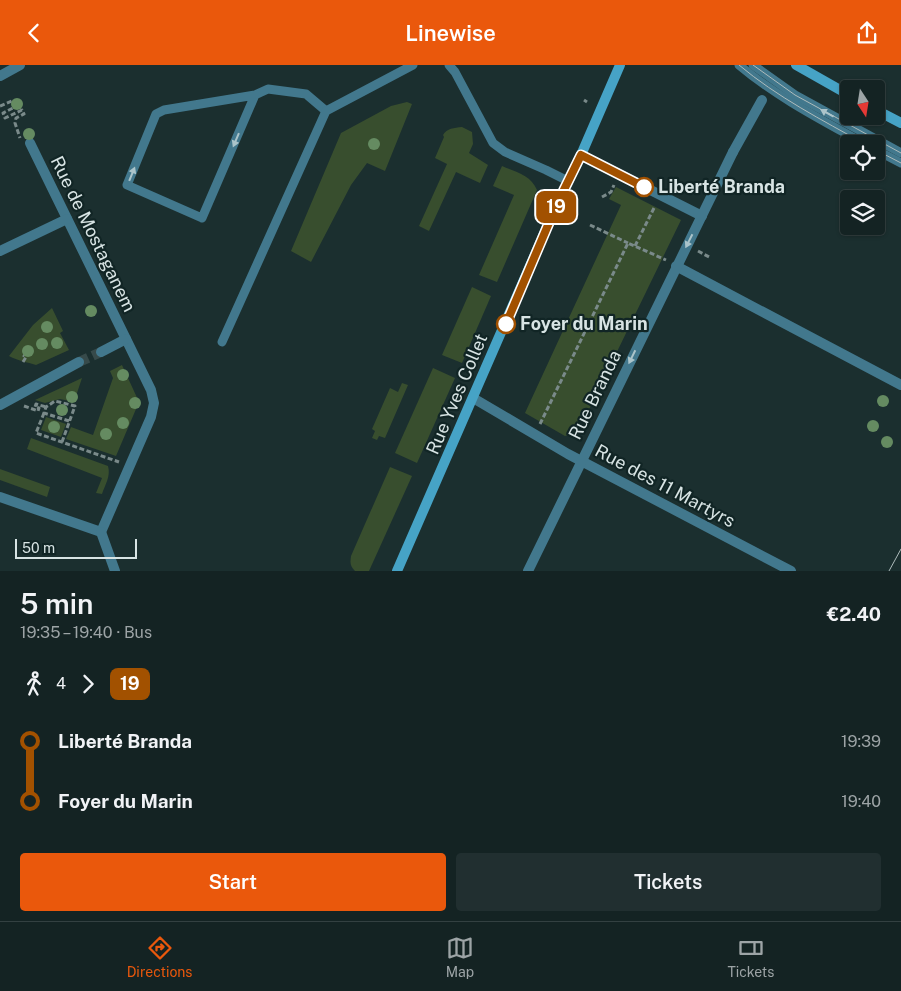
<!DOCTYPE html>
<meta charset="utf-8">
<style>
:root{--surface:#142323;--page:#212f30;--text:#f1f3f6;--muted:#9da4a6;--line:#334041;--accent:#ea580c}
body{margin:0;font-family:"Public Sans",sans-serif;background:var(--page);color:var(--text);height:100vh;display:flex;flex-direction:column;font-size:19px;white-space:nowrap}
*{box-sizing:border-box;margin:0}
p{font-size:16px;color:var(--muted)}
.icon{flex:none;width:28px;height:28px;fill:none;stroke:currentColor;stroke-width:2;stroke-linecap:round;stroke-linejoin:round}
.map{position:relative;height:506px;overflow:hidden}
.details{display:flex;flex-direction:column;background:var(--surface);flex:1}
.details>*{flex:none}
.badge{padding:0 10px;border-radius:8px;font-size:18px;line-height:32px}
.needle{width:32px;rotate:168deg}
.fabs{position:absolute;left:840px;top:15px;display:grid;gap:10px}
.fabs a{display:grid;place-items:center;width:45px;height:45px;border-radius:5px;background:var(--surface);box-shadow:0 1px 4px #0004,0 0 0 1px var(--line);font-size:25px}
.scale{position:absolute;left:15px;bottom:12px;width:122px;box-sizing:border-box;padding-left:5px;border:2px solid #d8e4e4;border-top:0;font-size:14px;line-height:18px;white-space:nowrap;color:#d8e4e4;-webkit-text-stroke:4px #112525;paint-order:stroke}
.map>.badge{position:absolute;translate:-50% -50%;box-shadow:0 0 0 2px #fff}
.legs{display:flex;align-items:center;gap:8px;height:55px;padding:0 20px;font-size:16px}
.legs p{margin-inline-start:auto}
.headline{display:flex;align-items:center;justify-content:space-between;height:85px;padding:0 20px}
h1{font-size:28px;font-weight:600;line-height:38px}
.action{display:flex;gap:10px;margin-top:auto;padding:10px 20px}
.action a{flex:1;height:58px;border-radius:5px;background:var(--accent);color:#fff;font-size:20px;font-weight:600;line-height:58px;text-align:center}
.action a+a{background:var(--page);color:var(--text)}
ul{padding:0 20px;list-style:none}
li{display:flex;align-items:center;gap:18px;height:60px;font-size:19px}
li i{display:grid;place-items:center;width:8px;height:100%;margin:0 6px;background:currentColor}
li i::after{content:'';width:12px;height:12px;margin:-6px;border:4px solid;border-radius:50%;background:var(--surface)}
li p{margin-inline-start:auto}
li:first-child i{background:linear-gradient(#0000 50%,currentColor 0)}
li:last-child i{background:linear-gradient(currentColor 50%,#0000 0)}
header{display:flex;justify-content:space-between;align-items:center;height:65px;padding:0 20px;background:var(--accent);color:#fff;font-size:22px;font-weight:600}
.dock{display:flex;justify-content:space-around;align-items:center;height:70px;border-top:1px solid var(--line);background:var(--surface);font-size:14px;color:var(--muted)}
.dock a{display:grid;justify-items:center;gap:2px}
.dock .selected{color:var(--accent)}
.map>svg:first-child{display:block}
.green{fill:#384e2e}
.lines{fill:none;stroke-linecap:round;stroke-linejoin:round}
.minor-tunnel{stroke:#374a4a;stroke-width:10;stroke-dasharray:10 5;stroke-linecap:butt}
.path{stroke:#7a8a8a;stroke-width:3;stroke-dasharray:5 2.5;stroke-linecap:butt}
.service{stroke:#42788d;stroke-width:9}
.pedestrian{stroke:#42788d;stroke-width:10}
.minor{stroke:#42788d;stroke-width:10}
.tertiary{stroke:#42788d;stroke-width:10}
.secondary{stroke:#46a3c6;stroke-width:10}
.tram{stroke:#aebcbc;stroke-width:1}
.tree{fill:#658b61}
.oneway{fill:#abc4ca}
.line-1-casing{stroke:#fff;stroke-width:11}
.line-1{stroke:#a25100;stroke-width:8}
.stop-1-dot{fill:#fff;stroke:#a25100;stroke-width:2.5}
.labels{text-anchor:middle;stroke-width:4.5;stroke-linejoin:round;paint-order:stroke}
.stop-label{font-size:18px;font-weight:bold;fill:#d8e4e4;stroke:#112525;text-anchor:start}
.street-label{font-size:18px;fill:#d8e4e4;stroke:#112525}
</style>
<header><svg class="icon" aria-label="back" viewBox="0 0 24 24"><path d="M15 5l-7 7 7 7"/></svg>Linewise<svg class="icon" aria-label="share" viewBox="0 0 24 24"><path d="M12 15V3M7 8l5-5 5 5M5 13v7h14v-7"/></svg></header>
<div class="map">
<svg width="901" height="506" viewBox="0 0 901 506">
<rect width="100%" height="100%" fill="#1b2f2f"/>
<g class="green">
<polygon points="407,37 412,39 385,106 367,98 351,120 311,197 291,186 341,68 391,41"/>
<path d="M462,62L472,67L473,79L469,88L488,100L480,118L456,107L429,166L419,161L447,99L435,93L444,72L443,70C447,63 454,63 462,62Z"/>
<path d="M502,101C516,107 531,110 537,125L497,217L479,210L514,130L493,121Z"/>
<polygon points="616,122 681,155 578,367 565,371 525,348 621,140 609,134"/>
<polygon points="472,222 491,231 462,298 442,290"/>
<path d="M52,243L63,266L60,268L69,285L36,300C27,297 18,296 9,291L33,260Z"/>
<polygon points="122,300 139,337 116,391 66,374 71,362 93,370 113,313 110,306"/>
<polygon points="433,303 455,313 417,398 395,388"/>
<polygon points="82,313 74,337 60,334 45,338 35,335"/>
<polygon points="402,318 408,320 385,373 379,371 377,375 372,373 375,366 372,364 390,323 398,327"/>
<polygon points="46,352 66,359 61,372 41,365"/>
<path d="M31,373L108,401C111,411 105,420 102,429L96,428L102,413L27,384Z"/>
<path d="M390,402L412,411L369,506H355C350,501 350,498 351,491Z"/>
<polygon points="0,404 50,422 47,432 0,415"/>
</g>
<g class="lines">
<polyline class="minor-tunnel" points="79,297 101,287"/>
<g class="path">
<polyline points="584,35 587,37"/>
<polyline points="0,41 12,36 15,42 3,48 5,53 22,45 24,49 16,53 15,58 20,73"/>
<polyline points="602,132 611,127 614,120"/>
<polyline points="590,160 628,178"/>
<polyline points="635,181 655,141"/>
<polyline points="698,186 711,193"/>
<polyline points="23,297 26,292 23,290"/>
<polyline points="24,341 38,346 39,343 35,342 36,339 46,342"/>
<polyline points="44,348 36,368 119,397"/>
<polyline points="540,359 628,178 666,195"/>
<polyline points="62,377 75,341 55,336 46,342 44,348 69,356"/>
<polyline points="602,387 608,391"/>
</g>
<g class="service">
<polyline points="449,0 455,7 493,78 505,87 546,105 568,116"/>
<path d="M739,0C777,32 822,55 865,79"/>
<polyline points="753,0 795,30 901,88"/>
<polyline points="255,30 202,153 127,120 156,49 164,45 255,30 268,24 306,29 326,46"/>
<polyline points="876,85 901,98"/>
<polyline points="222,277 326,46 413,0"/>
</g>
<polyline class="pedestrian" points="733,87 762,35"/>
<g class="minor">
<polyline points="30,78 151,325 154,338 151,352 101,467"/>
<polyline points="581,90 702,151"/>
<polyline points="0,186 67,154"/>
<polyline points="676,201 901,320"/>
<polyline points="101,287 126,274"/>
<polyline points="473,333 568,389 791,506"/>
<polyline points="0,340 79,297"/>
<polyline points="0,432 101,467"/>
<polyline points="101,467 115,506"/>
<polyline points="528,506 733,87"/>
</g>
<polyline class="tertiary" points="0,11 20,0"/>
<g class="secondary">
<polyline points="796,0 849,30"/>
<polyline points="876,45 901,58"/>
<polyline points="397,506 557,139 581,90 620,0"/>
</g>
<g class="tram">
<path d="M739,0C777,32 822,55 865,79"/>
<polyline points="753,0 795,30 901,88"/>
<polyline points="876,85 901,98"/>
<polyline points="889,506 901,484"/>
</g>
</g>
<g class="tree">
<circle cx="17" cy="39" r="6"/>
<circle cx="29" cy="69" r="6"/>
<circle cx="374" cy="79" r="6"/>
<circle cx="91" cy="246" r="6"/>
<circle cx="47" cy="262" r="6"/>
<circle cx="57" cy="278" r="6"/>
<circle cx="42" cy="279" r="6"/>
<circle cx="28" cy="286" r="6"/>
<circle cx="123" cy="310" r="6"/>
<circle cx="72" cy="332" r="6"/>
<circle cx="883" cy="336" r="6"/>
<circle cx="135" cy="338" r="6"/>
<circle cx="62" cy="345" r="6"/>
<circle cx="123" cy="358" r="6"/>
<circle cx="873" cy="361" r="6"/>
<circle cx="54" cy="362" r="6"/>
<circle cx="106" cy="369" r="6"/>
<circle cx="887" cy="377" r="6"/>
</g>
<defs><path id="oneway-solid" d="M-6-.8H1V-3.2L6.5 0L1 3.2V.8H-6Z" transform="scale(1.25)"/></defs>
<g class="oneway">
<use href="#oneway-solid" transform="translate(827 48) rotate(-151)"/>
<use href="#oneway-solid" transform="translate(236 75) rotate(113)"/>
<use href="#oneway-solid" transform="translate(132 109) rotate(-68)"/>
<use href="#oneway-solid" transform="translate(689 176) rotate(117)"/>
<use href="#oneway-solid" transform="translate(632 292) rotate(116)"/>
</g>
<g class="lines">
<defs>
<polyline id="line-1" points="506,259 557,139 581,90 644,122"/>
</defs>
<use href="#line-1" class="line-1-casing"/>
<use href="#line-1" class="line-1"/>
</g>
<g class="stop-1-dot">
<circle cx="644" cy="122" r="9"/>
<circle cx="506" cy="259" r="9"/>
</g>
<g class="labels">
<g class="stop-label">
<text x="658" y="128">Liberté Branda</text>
<text x="520" y="265">Foyer du Marin</text>
</g>
<g class="street-label">
<text transform="translate(93 169) rotate(64)" y="6">Rue de Mostaganem</text>
<text transform="translate(457 329) rotate(-67)" y="6">Rue Yves Collet</text>
<text transform="translate(595 330) rotate(-64)" y="6">Rue Branda</text>
<text transform="translate(665 421) rotate(28)" y="6">Rue des 11 Martyrs</text>
</g>
</g>
</svg>
<div class="fabs">
<a><svg class="needle" viewBox="-14 -14 28 28"><path d="M0-13l5 13h-10z" fill="#e53935"/><path d="M0 13l5-13h-10z" fill="#9da4a6"/></svg></a>
<a><svg class="icon" aria-label="locate" viewBox="0 0 24 24"><circle cx="12" cy="12" r="6"/><path d="M12 2v4M12 18v4M2 12h4M18 12h4"/></svg></a>
<a><svg class="icon" aria-label="layers" viewBox="0 0 24 24"><path d="M12 4l9 5-9 5-9-5zM3 14l9 5 9-5"/></svg></a>
</div>
<div class="scale">50 m</div>
<b class="badge" style="left:556px;top:142px;background:#a25100;color:#fff">19</b>
</div>
<section class="details">
<div class="headline"><div><h1>5 min</h1><p>19:35 – 19:40 · Bus</p></div><b>€2.40</b></div>
<div class="legs"><svg class="icon" aria-label="walk" viewBox="0 0 24 24"><circle cx="13" cy="4" r="2"/><path d="M13 8l-2 6 4 7M11 14l-3 7M7 12l3-4h3l4 4"/></svg>4<svg class="icon" aria-label="forward" viewBox="0 0 24 24"><path d="M9 5l7 7-7 7"/></svg><b class="badge" style="background:#a25100;color:#fff">19</b></div>
<ul>
<li><i style="color:#a25100"></i><b>Liberté Branda</b><p>19:39</p></li>
<li><i style="color:#a25100"></i><b>Foyer du Marin</b><p>19:40</p></li>
</ul>
<div class="action"><a>Start</a><a>Tickets</a></div>
</section>
<nav class="dock">
<a class="selected"><svg class="icon" aria-label="directions" viewBox="0 0 24 24"><path d="M12 3l9 9-9 9-9-9zM9 14v-3h6M13 9l2 2-2 2"/></svg>Directions</a>
<a><svg class="icon" aria-label="map" viewBox="0 0 24 24"><path d="M3 6l6-2 6 2 6-2v14l-6 2-6-2-6 2zM9 4v14M15 6v14"/></svg>Map</a>
<a><svg class="icon" aria-label="tickets" viewBox="0 0 24 24"><path d="M3 7h18v10H3zM15 7v10"/></svg>Tickets</a>
</nav>
